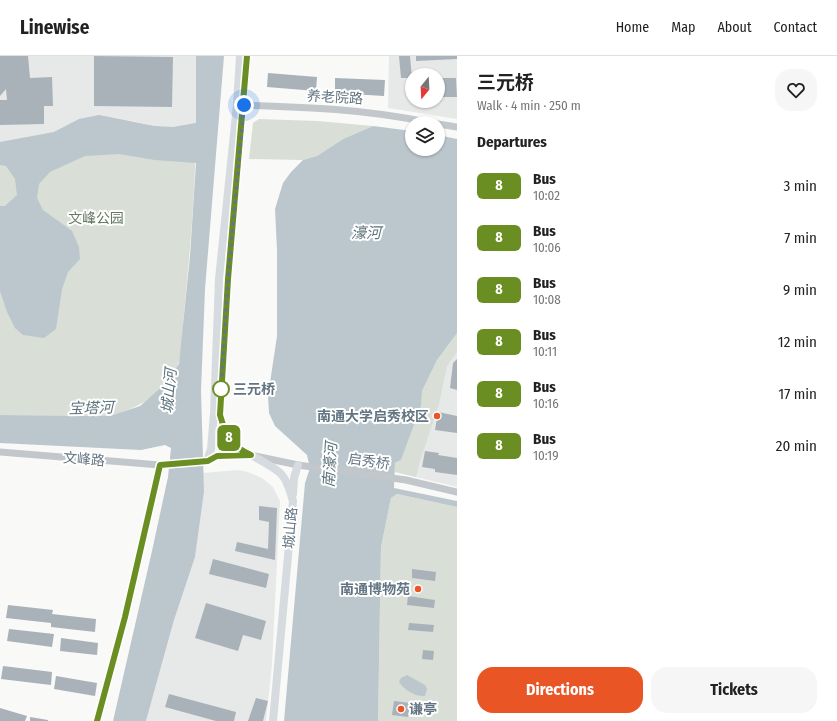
<!DOCTYPE html>
<meta charset="utf-8">
<style>
:root{--surface:#fff;--page:#f6f6f6;--text:#222;--muted:#767676;--line:#e0e0e0;--accent:#ea5526}
body{margin:0;font-family:"Fira Sans Condensed","Noto Sans SC",sans-serif;background:var(--page);color:var(--text);height:100vh;display:flex;flex-direction:column;font-size:15px;white-space:nowrap}
*{box-sizing:border-box;margin:0}
p{font-size:13px;color:var(--muted)}
.icon{flex:none;width:22px;height:22px;fill:none;stroke:currentColor;stroke-width:2;stroke-linecap:round;stroke-linejoin:round}
.map{position:relative;flex:1;overflow:hidden}
.panel{display:flex;flex-direction:column;background:var(--surface);width:380px}
.panel>*{flex:none}
.badge{padding:0 8px;border-radius:6px;font-size:14px;line-height:26px}
.needle{width:26px;rotate:198deg}
.controls{position:absolute;left:405px;top:12px;display:grid;gap:8px}
.controls a{display:grid;place-items:center;width:40px;height:40px;border-radius:50%;background:var(--surface);box-shadow:0 1px 3px #0004;font-size:20px}
.you{position:absolute;width:20px;height:20px;margin:-10px;border:3px solid #fff;border-radius:50%;background:#1a73e8;box-shadow:0 0 0 6px #1a73e833}
.map>.badge{position:absolute;translate:-50% -50%;box-shadow:0 0 0 2px #fff}
h2{padding:0 20px;font-size:15px;line-height:36px}
.round{display:grid;place-items:center;flex:none;width:42px;height:42px;border-radius:16px;background:var(--page)}
.summary{display:flex;align-items:center;justify-content:space-between;height:68px;padding:0 20px}
h1{font-size:19px;font-weight:700;line-height:30px}
.action{display:flex;gap:8px;margin-top:auto;padding:8px 20px}
.action a{flex:1;height:46px;border-radius:16px;background:var(--accent);color:#fff;font-size:16px;font-weight:700;line-height:46px;text-align:center}
.action a+a{background:var(--page);color:var(--text)}
ul{padding:0;list-style:none}
li{display:flex;align-items:center;gap:12px;height:52px;padding:0 20px}
li div{flex:1}
li b{display:block;font-size:15px}
li em{font-style:normal}
li .badge{min-width:44px;font-weight:700;text-align:center}
header{display:flex;align-items:center;gap:24px;box-sizing:border-box;height:56px;padding:0 20px;background:var(--surface);border-bottom:1px solid var(--line)}
header strong{font-size:19px}
nav{display:flex;gap:22px;margin-inline-start:auto;font-size:14px}
main{display:flex;flex:1;min-height:0}
.map>svg:first-child{display:block}
.built{fill:#e7e8e8;fill-rule:evenodd}
.green{fill:#d9ded6}
.water{fill:#bbc7cc}
.building{fill:#a9b2b9}
.lines{fill:none;stroke-linecap:round;stroke-linejoin:round}
.tertiary{stroke:#c2c7cb;stroke-width:7}
.secondary{stroke:#d6dbdf;stroke-width:8}
.line-casing{stroke:#fff;stroke-width:9}
.line{stroke:#6b8e23;stroke-width:6}
.walk{stroke:#637583;stroke-width:4;stroke-dasharray:0 7.2}
.stop-dot{fill:#fff;stroke:#6b8e23;stroke-width:2}
.poi-dot{fill:#ea5526;stroke:#fff;stroke-width:1.5}
.labels{text-anchor:middle;stroke-width:4;stroke-linejoin:round;paint-order:stroke}
.street-label{font-size:14px;fill:#637583;stroke:#fff}
.park-label{font-size:14px;fill:#667a62;stroke:#fff}
.stop-label{font-size:14px;font-weight:bold;fill:#637583;stroke:#fff;text-anchor:start}
.poi-label{font-size:14px;font-weight:bold;fill:#637583;stroke:#fff;text-anchor:end}
.water-label{font-size:15px;font-style:italic;fill:#5e747d;stroke:#fff}
</style>
<header>
<strong>Linewise</strong>
<nav><a>Home</a><a>Map</a><a>About</a><a>Contact</a></nav>
</header>
<main>
<div class="map">
<svg width="457" height="665" viewBox="0 0 457 665">
<rect width="100%" height="100%" fill="#f9f9f7"/>
<g class="built">
<polygon points="0,0 196,0 196,67 173,71 154,70 132,65 79,63 54,76 0,86"/>
<path d="M389,0H457V63L388,52ZM412,19H438V45H412Z"/>
<polygon points="457,277 457,431 395,416 401,404 421,350 421,338"/>
<polygon points="238,414 248,416 262,422 273,431 280,445 272,608 266,665 146,665 174,564 195,501 204,436 203,417"/>
</g>
<g class="green">
<path d="M99,59L154,70L173,71L196,67C196,131 190,194 184,257C183,269 182,299 178,309C165,337 139,352 110,360L0,359V86L54,76L79,63Z"/>
<polygon points="259,63 317,65 373,70 343,83 317,100 303,104 249,103 253,67"/>
<polygon points="457,277 457,296 447,310 439,348 420,405 416,421 395,416 395,407 401,404 421,350 422,335 437,304"/>
<polygon points="397,438 457,451 457,665 378,665 381,491 391,442"/>
</g>
<g class="water">
<polygon points="196,0 224,0 205,233 201,335 204,436 195,501 174,564 146,665 113,665 152,495 168,421 171,392 165,389 141,394 0,387 0,359 110,360 140,350 164,329 179,308 190,200 196,107 155,104 119,98 85,100 50,116 39,128 37,142 43,154 72,175 79,191 80,203 68,216 62,233 56,273 44,282 23,279 15,272 7,256 0,235 0,150 5,150 17,139 15,123 6,110 0,109 0,86 54,76 79,63 99,59 154,70 173,71 196,67"/>
<polygon points="373,70 412,75 412,93 438,93 438,79 457,83 457,277 437,304 422,335 421,350 401,404 395,407 394,432 457,445 457,451 397,438 391,442 381,491 378,665 284,665 305,427 310,412 307,399 275,370 269,357 268,340 277,280 277,194 275,153 283,127 291,116 303,104 317,100 343,83"/>
<path d="M407,619L425,629L427,633L425,640C416,641 404,634 399,626L401,622Z"/>
</g>
<g class="building">
<polygon points="0,0 28,0 30,22 52,21 53,50 44,50 44,68 0,69 0,44 7,44 6,33 0,40"/>
<polygon points="94,0 173,1 172,51 94,50"/>
<polygon points="399,0 410,0 412,22 401,22"/>
<polygon points="416,0 457,0 457,3 416,5"/>
<polygon points="268,17 317,21 316,35 267,31"/>
<polygon points="335,22 385,24 384,40 335,37"/>
<polygon points="438,22 456,22 457,41 438,41"/>
<polygon points="457,303 457,334 450,332 453,307"/>
<polygon points="438,356 457,360 457,377 435,374"/>
<polygon points="425,395 439,397 438,399 457,402 457,419 435,416 435,413 422,411"/>
<polygon points="259,450 277,452 275,504 235,495 237,486 268,493 269,466 259,464"/>
<polygon points="213,503 269,518 266,532 209,518"/>
<polygon points="412,513 436,516 435,525 412,522"/>
<polygon points="408,540 435,544 434,552 407,549"/>
<polygon points="206,547 266,565 261,584 243,579 238,595 195,582"/>
<polygon points="8,549 53,554 52,558 96,563 95,576 51,571 51,567 6,562"/>
<polygon points="409,567 434,569 433,576 408,574"/>
<polygon points="9,573 54,578 52,591 7,585"/>
<polygon points="61,582 98,587 97,599 60,595"/>
<polygon points="423,594 434,595 433,604 422,603"/>
<polygon points="3,610 52,616 51,629 1,623"/>
<polygon points="56,620 97,627 95,640 54,633"/>
<polygon points="169,638 236,656 234,665 216,665 165,651"/>
<polygon points="256,642 268,645 263,665 248,665"/>
<polygon points="394,645 410,647 408,661 392,659"/>
<polygon points="0,652 27,660 25,665 0,665"/>
<polygon points="30,661 48,664 48,665 30,665"/>
</g>
<g class="lines">
<g class="tertiary">
<path d="M239,49C304,51 368,53 431,67"/>
<polyline points="438,68 457,71"/>
<polyline points="0,396 160,409"/>
<polyline points="255,400 298,409 406,424 457,436"/>
</g>
<g class="secondary">
<path d="M247,0L228,223L220,359C230,392 240,392 267,408C272,411 279,415 282,419C288,426 290,436 293,445L273,665"/>
<polyline points="207,405 211,393 214,357 219,223 237,49 240,0"/>
<polyline points="293,438 294,422 298,409"/>
<polyline points="97,665 125,561 160,409 207,405 217,400 248,399"/>
</g>
</g>
<g class="lines">
<defs>
<path id="line" d="M97,665L125,561L160,409L208,405L217,400L251,399C231,390 226,380 220,359L228,223L247,0"/>
</defs>
<use href="#line" class="line-casing"/>
<use href="#line" class="line"/>
<polyline class="walk" points="221,333 228,223 244,49"/>
</g>
<circle class="stop-dot" cx="221" cy="333" r="8"/>
<g class="poi-dot">
<circle cx="437" cy="360" r="4"/>
<circle cx="418" cy="533" r="4"/>
<circle cx="401" cy="653" r="4"/>
</g>
<g class="labels">
<g class="street-label">
<text transform="translate(335 41) rotate(3)" y="5">养老院路</text>
<text transform="translate(84 403) rotate(5)" y="5">文峰路</text>
<text transform="translate(369 405) rotate(8)" y="5">启秀桥</text>
<text transform="translate(290 472) rotate(-85)" y="5">城山路</text>
</g>
<g class="park-label">
<text x="96" y="167">文峰公园</text>
</g>
<g class="stop-label">
<text x="233" y="338">三元桥</text>
</g>
<g class="poi-label">
<text x="429" y="365">南通大学启秀校区</text>
<text x="410" y="538">南通博物苑</text>
<text x="409" y="658" text-anchor="start">谦亭</text>
</g>
<g class="water-label">
<text x="366" y="182">濠河</text>
<text transform="translate(169 335) rotate(-85)" y="5">城山河</text>
<text transform="translate(91 352) rotate(-1)" y="5">宝塔河</text>
<text transform="translate(330 409) rotate(-86)" y="5">南濠河</text>
</g>
</g>
</svg>
<div class="controls">
<a><svg class="needle" viewBox="-14 -14 28 28"><path d="M0-13l5 13h-10z" fill="#e53935"/><path d="M0 13l5-13h-10z" fill="#767676"/></svg></a>
<a><svg class="icon" aria-label="layers" viewBox="0 0 24 24"><path d="M12 4l9 5-9 5-9-5zM3 14l9 5 9-5"/></svg></a>
</div>
<div class="you" style="left:244px;top:49px"></div>
<b class="badge" style="left:229px;top:382px;background:#6b8e23;color:#fff">8</b>
</div>
<section class="panel">
<div class="summary"><div><h1>三元桥</h1><p>Walk · 4 min · 250 m</p></div><a class="round"><svg class="icon" aria-label="heart" viewBox="0 0 24 24"><path d="M12 20l-8-8c-3-5 5-10 8-4 3-6 11-1 8 4z"/></svg></a></div>
<h2>Departures</h2>
<ul>
<li><span class="badge" style="background:#6b8e23;color:#fff">8</span><div><b>Bus</b><p>10:02</p></div><em>3 min</em></li>
<li><span class="badge" style="background:#6b8e23;color:#fff">8</span><div><b>Bus</b><p>10:06</p></div><em>7 min</em></li>
<li><span class="badge" style="background:#6b8e23;color:#fff">8</span><div><b>Bus</b><p>10:08</p></div><em>9 min</em></li>
<li><span class="badge" style="background:#6b8e23;color:#fff">8</span><div><b>Bus</b><p>10:11</p></div><em>12 min</em></li>
<li><span class="badge" style="background:#6b8e23;color:#fff">8</span><div><b>Bus</b><p>10:16</p></div><em>17 min</em></li>
<li><span class="badge" style="background:#6b8e23;color:#fff">8</span><div><b>Bus</b><p>10:19</p></div><em>20 min</em></li>
</ul>
<div class="action"><a>Directions</a><a>Tickets</a></div>
</section>
</main>
